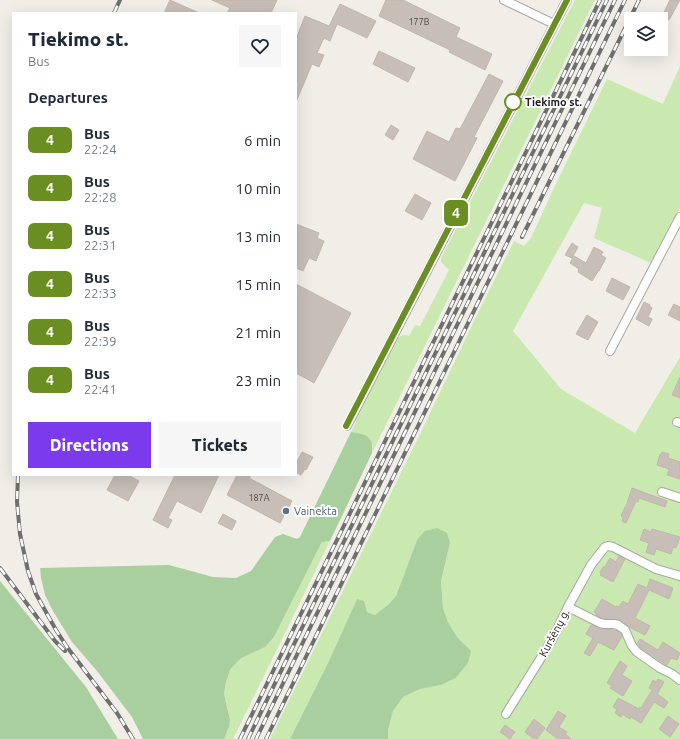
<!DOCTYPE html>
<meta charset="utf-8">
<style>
:root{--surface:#fff;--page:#f6f6f7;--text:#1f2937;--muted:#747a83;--accent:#7c3aed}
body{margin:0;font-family:Ubuntu,sans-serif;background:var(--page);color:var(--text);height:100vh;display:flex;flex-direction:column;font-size:15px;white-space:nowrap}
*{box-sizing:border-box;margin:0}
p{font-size:13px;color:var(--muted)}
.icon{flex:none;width:22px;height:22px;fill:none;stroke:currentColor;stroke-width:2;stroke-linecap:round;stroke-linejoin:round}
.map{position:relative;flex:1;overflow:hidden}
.sheet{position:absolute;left:12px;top:12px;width:285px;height:464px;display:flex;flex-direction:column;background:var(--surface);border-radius:0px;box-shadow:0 4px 16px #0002}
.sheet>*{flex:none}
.badge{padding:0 8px;border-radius:6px;font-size:14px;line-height:26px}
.tools{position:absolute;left:624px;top:12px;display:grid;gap:8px}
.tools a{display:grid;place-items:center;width:44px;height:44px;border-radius:0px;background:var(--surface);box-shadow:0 4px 16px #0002;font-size:20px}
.map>.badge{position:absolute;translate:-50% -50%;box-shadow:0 0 0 2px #fff}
h2{padding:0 16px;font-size:15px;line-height:36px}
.round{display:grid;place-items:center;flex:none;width:42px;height:42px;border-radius:0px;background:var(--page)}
.headline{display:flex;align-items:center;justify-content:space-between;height:68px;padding:0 16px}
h1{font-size:19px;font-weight:800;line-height:30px}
.action{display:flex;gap:8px;margin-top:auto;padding:8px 16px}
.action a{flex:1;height:46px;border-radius:0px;background:var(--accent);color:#fff;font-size:16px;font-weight:800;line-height:46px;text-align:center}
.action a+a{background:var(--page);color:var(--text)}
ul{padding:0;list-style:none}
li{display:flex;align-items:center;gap:12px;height:48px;padding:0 16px}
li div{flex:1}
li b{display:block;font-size:15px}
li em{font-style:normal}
li .badge{min-width:44px;font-weight:700;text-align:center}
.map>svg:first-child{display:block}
.grass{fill:#c9e9b0}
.forest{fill:#aacf9e}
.building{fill:#c6beb7;stroke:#c3b6aa}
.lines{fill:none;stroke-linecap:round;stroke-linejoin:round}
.minor-casing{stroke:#a8a8a8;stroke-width:10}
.minor{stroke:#fff;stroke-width:8}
.rail-casing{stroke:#6f6f6f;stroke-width:4}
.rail{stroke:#fff;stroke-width:2.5;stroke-dasharray:8;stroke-linecap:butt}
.line-casing{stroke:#fff;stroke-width:9}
.line{stroke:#6b8e23;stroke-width:6}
.stop-dot{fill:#fff;stroke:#6b8e23;stroke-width:2}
.service-dot{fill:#5c6f8a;stroke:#fff;stroke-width:1.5}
.labels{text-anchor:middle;stroke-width:4;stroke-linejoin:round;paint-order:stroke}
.number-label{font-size:9px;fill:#4a4846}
.stop-label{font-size:11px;font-weight:bold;fill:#212121;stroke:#fff;text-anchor:start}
.service-label{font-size:11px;fill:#4e5e75;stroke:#fff;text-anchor:start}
.street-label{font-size:11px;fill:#212121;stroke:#fff}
</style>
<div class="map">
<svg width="680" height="739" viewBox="0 0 680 739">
<rect width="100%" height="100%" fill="#f1eee8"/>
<g class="grass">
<path d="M575,0H595L372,453L373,446L363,434L351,432L356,422L355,420L397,339C401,335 403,334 409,336L415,325L420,326L449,270L441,262V258Z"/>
<polygon points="680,66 680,208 651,263 594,238 602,208 584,203 513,331 561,389 635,433 680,357 680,739 388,739 388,730 393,711 403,697 420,689 441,685 456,678 468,663 467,647 457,637 448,622 443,608 441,581 450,543 417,540 396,596 388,605 376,615 367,612 357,599 328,663 290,739 270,739 420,434 476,317 514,241 524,246 531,238 553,190 607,79 663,104"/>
<polygon points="330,541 233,739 224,739 229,727 230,720 224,694 226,682 230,670 240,659 265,647 274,637 322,542"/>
</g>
<g class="forest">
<path d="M351,432C366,434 374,436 372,453L330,541L322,542L274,637L265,647L240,659L230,670L226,682L224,694L230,720L229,727L224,739H143L132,717L97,671L72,642L53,611L45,595L41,578L40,568L169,565L213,577L236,578L251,571L275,537L283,534L297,539L300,537Z"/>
<polygon points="437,528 447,533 450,543 441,581 443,608 448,622 457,637 471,651 468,663 456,678 441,685 420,689 403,697 393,711 388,730 388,739 290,739 328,663 357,599 364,601 367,612 375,615 388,605 396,596 417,540 425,531"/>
<polygon points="0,581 86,687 118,739 0,739"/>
</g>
<g class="building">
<polygon points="170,0 199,13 164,13"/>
<polygon points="212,0 277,0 271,13 227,13 230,8"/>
<polygon points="386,0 403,0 460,28 456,37 492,54 485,70 449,52 450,50 379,16"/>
<polygon points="670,0 680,0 669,20 662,16"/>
<polygon points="340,4 376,21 367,38 337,24 330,41 324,38 317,53 324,55 319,67 312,64 296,102 296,39 305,16 329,26"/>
<polygon points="379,51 415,68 408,82 373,64"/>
<polygon points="489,74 503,81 474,137 477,138 455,181 413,159 427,131 449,142 456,128 460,129"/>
<polygon points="391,125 399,130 393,140 385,135"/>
<polygon points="415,194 431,203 422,220 405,211"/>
<polygon points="296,224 319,233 317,238 324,241 316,261 309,258 303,271 296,268"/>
<polygon points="572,243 578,247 572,258 565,255"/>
<polygon points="594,247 603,252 601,255 606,258 599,271 599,270 592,281 578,272 579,269 570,263 574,256 586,263"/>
<polygon points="612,278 630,287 623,300 606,291"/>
<polygon points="296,284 351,313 314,383 296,373"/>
<polygon points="644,302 650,305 650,307 652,308 648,317 652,319 649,326 636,319"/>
<polygon points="674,304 680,307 680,321 668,315"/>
<polygon points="587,315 598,322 588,340 576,334"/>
<polygon points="680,377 680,398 672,395"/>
<polygon points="302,452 313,457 306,470 305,469 301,475 296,472 296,464"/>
<polygon points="662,452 669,454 668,458 680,462 680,479 667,475 669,469 657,465 660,454 661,455"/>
<polygon points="115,475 128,475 139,481 128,501 107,490"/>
<polygon points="175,475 219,475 201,513 177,501 168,518 172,520 168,528 153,520"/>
<polygon points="237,475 251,475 249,478 292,501 280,523 227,495"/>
<polygon points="632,488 667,501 665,507 639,498 638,502 636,501 626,523 622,521 623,517 621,516 625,507 626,507"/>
<polygon points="223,514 236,521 232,530 218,523"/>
<polygon points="644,529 651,532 652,529 680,537 676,548 673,547 671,554 656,549 654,555 646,552 649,543 640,540"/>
<polygon points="619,556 625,559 613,582 600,575 601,574 600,573 603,567 605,567 610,558 616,562"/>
<polygon points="650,579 673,588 669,599 649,590 635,618 650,626 645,635 629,627 620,620 602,618 596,615 597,614 594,612 602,599 616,607 617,606 619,607 623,601 628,604 638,584 647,588"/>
<polygon points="591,625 603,629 616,630 621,634 622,636 614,650 598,642 590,656 584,653 593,638 586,634"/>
<polygon points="640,639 658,650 663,642 680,653 677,660 671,658 667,665 663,663 641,648 637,643"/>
<polygon points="620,661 627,666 622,675 632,681 623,696 610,688 612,686 607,683"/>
<polygon points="658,679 664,682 657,694 668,702 664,708 654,702 641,723 631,717 630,719 622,714 621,717 615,713 617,709 613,707 618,698 639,709 640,707 641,708 652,690 649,688 653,680 656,682"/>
<polygon points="558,711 566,716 559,727 567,732 565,734 571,739 558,739 546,730"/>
<polygon points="668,716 679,724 670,737 659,729"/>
<polygon points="534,719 545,728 537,739 534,739 525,732"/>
<polygon points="505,725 515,732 510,739 500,732"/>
</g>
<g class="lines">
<defs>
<g id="minor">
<polyline points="504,0 554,24"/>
<polyline points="610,351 680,217"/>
<polyline points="677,422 680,423"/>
<polyline points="347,426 567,0"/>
<polyline points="662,492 680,498"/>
<polyline points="568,607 600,623 604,624 614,624 618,625 625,630 632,646 637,652 660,668 672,674 680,680"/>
<polyline points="506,714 552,640 568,607 591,565 605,547 608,546 613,547 656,569 680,576"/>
</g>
</defs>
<use href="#minor" class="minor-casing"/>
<use href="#minor" class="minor"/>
<defs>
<g id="rail">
<polyline points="114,13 120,0"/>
<polyline points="522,237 639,0"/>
<polyline points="18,475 17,502 20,534 28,571 36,594 56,630 67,647 117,713 133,739"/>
<polyline points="0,568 55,641 65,651"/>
<polyline points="240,739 600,0"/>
<polyline points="248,739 607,0"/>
<polyline points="256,739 615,0"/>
<polyline points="266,739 625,0"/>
</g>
</defs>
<use href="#rail" class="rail-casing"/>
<use href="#rail" class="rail"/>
</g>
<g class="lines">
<defs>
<polyline id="line" points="346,426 567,0"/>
</defs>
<use href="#line" class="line-casing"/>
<use href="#line" class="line"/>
</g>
<circle class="stop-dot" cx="513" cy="102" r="8"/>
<circle class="service-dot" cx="286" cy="511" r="4"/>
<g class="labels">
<g class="number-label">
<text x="419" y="25">177B</text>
<text x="259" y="501">187A</text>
</g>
<g class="stop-label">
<text x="525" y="106">Tiekimo st.</text>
</g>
<g class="service-label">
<text x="294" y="515">Vainekta</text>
</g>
<g class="street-label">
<text transform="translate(554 633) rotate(-62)" y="4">Kuršėnų g.</text>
</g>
</g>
</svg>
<div class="tools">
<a><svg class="icon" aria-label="layers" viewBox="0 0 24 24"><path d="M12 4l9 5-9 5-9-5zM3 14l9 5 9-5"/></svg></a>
</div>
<b class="badge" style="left:456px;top:213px;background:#6b8e23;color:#fff">4</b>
<section class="sheet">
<div class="headline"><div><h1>Tiekimo st.</h1><p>Bus</p></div><a class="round"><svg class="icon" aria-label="heart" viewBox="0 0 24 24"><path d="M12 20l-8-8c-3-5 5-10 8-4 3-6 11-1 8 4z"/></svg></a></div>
<h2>Departures</h2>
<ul>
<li><span class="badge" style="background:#6b8e23;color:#fff">4</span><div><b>Bus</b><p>22:24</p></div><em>6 min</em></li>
<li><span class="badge" style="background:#6b8e23;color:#fff">4</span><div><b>Bus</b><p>22:28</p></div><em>10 min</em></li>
<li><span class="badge" style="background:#6b8e23;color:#fff">4</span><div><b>Bus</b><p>22:31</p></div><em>13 min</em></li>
<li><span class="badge" style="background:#6b8e23;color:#fff">4</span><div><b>Bus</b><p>22:33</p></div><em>15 min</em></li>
<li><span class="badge" style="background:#6b8e23;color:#fff">4</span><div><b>Bus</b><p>22:39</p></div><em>21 min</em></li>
<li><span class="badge" style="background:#6b8e23;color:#fff">4</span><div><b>Bus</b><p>22:41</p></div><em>23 min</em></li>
</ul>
<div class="action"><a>Directions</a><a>Tickets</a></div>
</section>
</div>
